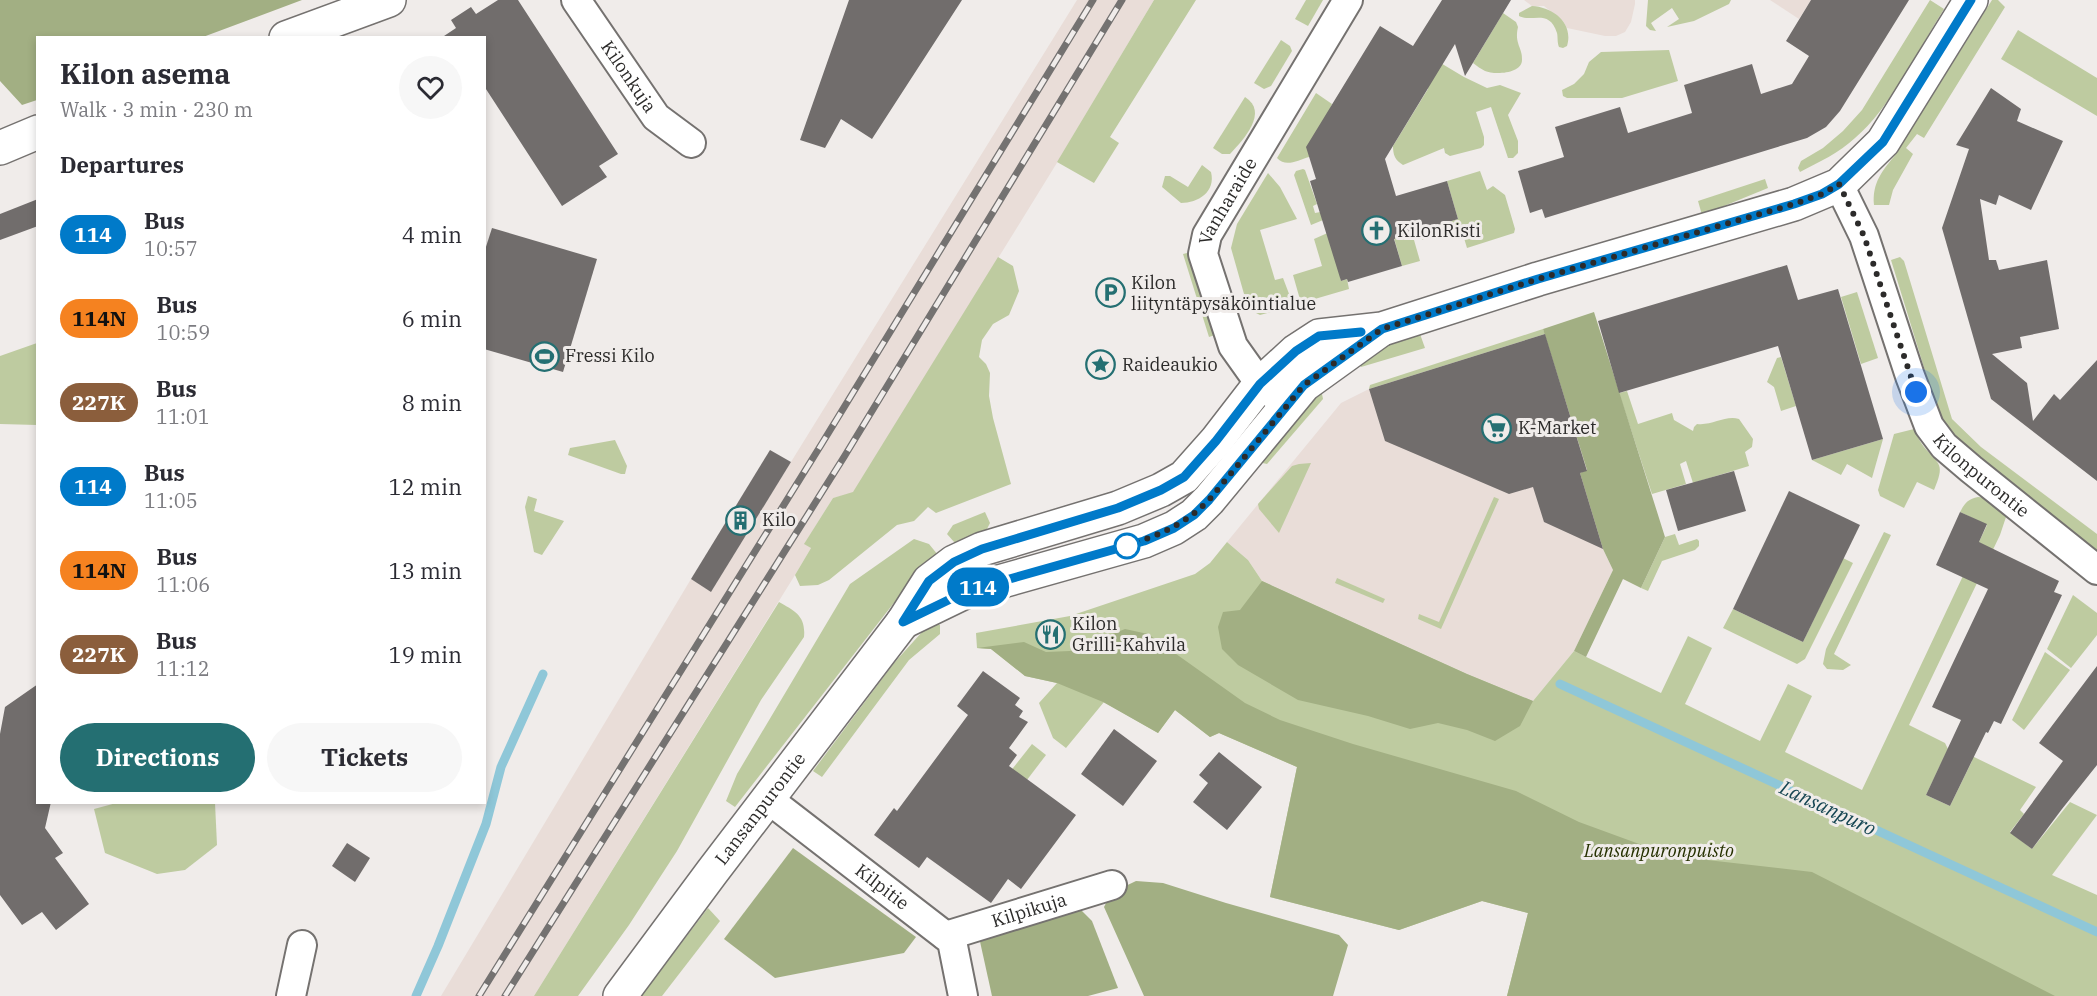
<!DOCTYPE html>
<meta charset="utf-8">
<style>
:root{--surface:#fff;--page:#f7f7f7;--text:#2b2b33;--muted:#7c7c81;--accent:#246f72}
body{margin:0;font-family:"IBM Plex Serif",serif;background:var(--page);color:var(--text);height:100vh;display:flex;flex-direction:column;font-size:22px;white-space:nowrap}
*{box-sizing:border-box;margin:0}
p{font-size:20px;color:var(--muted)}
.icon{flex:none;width:33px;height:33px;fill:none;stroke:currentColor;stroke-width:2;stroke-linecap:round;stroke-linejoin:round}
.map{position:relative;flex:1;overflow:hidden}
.details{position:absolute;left:36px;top:36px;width:450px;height:768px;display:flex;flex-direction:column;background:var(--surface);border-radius:0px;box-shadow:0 3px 9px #0003}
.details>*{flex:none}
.badge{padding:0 12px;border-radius:20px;font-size:21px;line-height:39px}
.you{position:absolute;width:30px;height:30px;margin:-15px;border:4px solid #fff;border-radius:50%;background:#1a73e8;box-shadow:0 0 0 9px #1a73e833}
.map>.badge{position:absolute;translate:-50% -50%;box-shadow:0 0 0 3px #fff}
h2{padding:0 24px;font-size:22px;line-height:54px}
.round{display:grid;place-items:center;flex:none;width:63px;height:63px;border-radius:32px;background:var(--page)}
.overview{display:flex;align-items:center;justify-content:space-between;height:102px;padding:0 24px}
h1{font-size:28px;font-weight:800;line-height:45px}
.cta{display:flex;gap:12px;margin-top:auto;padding:12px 24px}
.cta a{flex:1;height:69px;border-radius:36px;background:var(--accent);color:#fff;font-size:24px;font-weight:800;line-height:69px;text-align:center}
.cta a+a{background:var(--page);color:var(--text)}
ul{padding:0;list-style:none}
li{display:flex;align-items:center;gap:18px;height:84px;padding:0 24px}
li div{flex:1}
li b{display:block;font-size:22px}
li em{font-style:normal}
li .badge{min-width:66px;font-weight:700;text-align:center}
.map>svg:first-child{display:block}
.built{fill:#e9ddd8}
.green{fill:#becba0}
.forest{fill:#a2af83}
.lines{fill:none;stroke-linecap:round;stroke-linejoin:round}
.stream{stroke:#8fc7d8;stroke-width:9}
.building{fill:#716d6c}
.minor-casing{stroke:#757270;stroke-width:32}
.tertiary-casing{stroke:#757270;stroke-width:36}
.minor{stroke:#fff;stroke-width:28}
.tertiary{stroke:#fff;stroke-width:33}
.rail-casing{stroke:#747271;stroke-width:7}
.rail{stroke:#f0ecea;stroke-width:4.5;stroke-dasharray:14;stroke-linecap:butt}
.line-casing{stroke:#fff;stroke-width:14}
.line{stroke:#007ac9;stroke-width:9}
.walk{stroke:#2c2b2a;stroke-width:6;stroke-dasharray:0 10.8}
.stop-dot{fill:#fff;stroke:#007ac9;stroke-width:3}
.labels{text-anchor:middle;stroke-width:6;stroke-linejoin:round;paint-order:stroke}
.street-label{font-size:18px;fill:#2c2b2a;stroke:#f0ecea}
.poi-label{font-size:18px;fill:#2c2b2a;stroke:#f0ecea;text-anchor:start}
.park-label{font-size:18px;font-style:italic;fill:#263100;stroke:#f0ecea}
.water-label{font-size:20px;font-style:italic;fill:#164653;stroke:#f0ecea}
</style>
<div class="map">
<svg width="2097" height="996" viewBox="0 0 2097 996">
<rect width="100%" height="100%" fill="#f0ecea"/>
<g class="built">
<polygon points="1077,0 1154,0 1055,166 853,493 833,498 805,543 811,548 795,575 534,996 441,996 691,579 711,591"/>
<polygon points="1524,0 1635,0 1635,4 1631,22 1625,32 1616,36 1605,36 1567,28 1563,21 1544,6 1532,6"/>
<polygon points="1770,0 1811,0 1799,19"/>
<polygon points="1545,334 1587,471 1581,473 1603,549 1613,570 1574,651 1533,701 1467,674 1262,581 1248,560 1227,542 1341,403 1369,389"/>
</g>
<g class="green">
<polygon points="1154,0 1196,0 1110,137 1119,143 1094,183 1057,162"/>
<polygon points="1306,0 1323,0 1308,26 1295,19"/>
<polygon points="1648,0 1731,0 1729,4 1694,21 1667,27 1679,19 1672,8 1651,23 1656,31 1650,30 1646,26"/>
<path d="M1930,0L1944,9C1920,47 1889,110 1855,138C1839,153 1819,162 1800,172L1798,168L1801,161L1823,148L1843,131L1862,110Z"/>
<path d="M1992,0H1998L2005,7L1924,138L1917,134L1906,148L1913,154L1893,190L1889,205H1874C1872,183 1882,171 1896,154Z"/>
<path d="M1532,6C1553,7 1574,23 1567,46L1563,48L1559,47C1557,42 1558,37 1557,33C1549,8 1532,23 1519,16V13Z"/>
<path d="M1503,13L1516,22L1518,27C1514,44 1523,48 1522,60C1522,74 1494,75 1485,71C1481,69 1477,66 1473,63Z"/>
<polygon points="2018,30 2097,78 2097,116 2001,59"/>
<polygon points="1281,40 1290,46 1292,51 1271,86 1264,89 1254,83"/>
<polygon points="1669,50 1678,81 1622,98 1567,98 1563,96 1562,90 1574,84 1584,74 1589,62 1601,52"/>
<path d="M1429,56L1464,77L1487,88L1500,85L1521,93L1508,115L1518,141V153L1513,158H1508L1491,107L1476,112L1484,137V145L1481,148L1450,156L1445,153L1444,148L1403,165C1395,160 1393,155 1393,146L1428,89Z"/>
<path d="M1316,93L1332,104L1309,157C1298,160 1286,168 1277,158Z"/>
<path d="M1245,97C1269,112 1244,139 1230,154H1222L1213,148Z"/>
<path d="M1202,165L1211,172C1216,192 1198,203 1181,203L1162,187L1165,176H1170L1188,187Z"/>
<polygon points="1303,169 1305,170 1317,204 1313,206 1315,213 1326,211 1328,218 1311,225 1294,175 1296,171"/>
<polygon points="1480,171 1487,190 1493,186 1505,195 1515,229 1514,233 1467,248 1461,228 1422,240 1419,230 1458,219 1447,181"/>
<polygon points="1268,173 1280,187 1297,219 1260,230 1275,280 1283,278 1291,299 1289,307 1260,315 1252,311 1246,301 1231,248 1237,224"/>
<polygon points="1765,179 1768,188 1702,215 1698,201"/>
<polygon points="1332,231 1341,281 1347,279 1349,289 1301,303 1293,275 1322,266 1314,239"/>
<polygon points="1412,233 1420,261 1402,266 1394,238"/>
<polygon points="1191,252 1218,334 1209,337 1183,254"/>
<polygon points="998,257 1013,266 1019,291 1009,315 993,324 982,340 979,357 986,364 990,373 989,396 993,418 1011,484 936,513 928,507 914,521 897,525 829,580 818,585 800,586 795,575 811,548 804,544 833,498 853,492"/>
<polygon points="1900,257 1904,261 1952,419 1981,447 2097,534 2097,556 1952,440 1937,410 1891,260"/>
<polygon points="1857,292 1878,358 1861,364 1841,297"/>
<polygon points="1543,329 1545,334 1369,389 1370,385"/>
<polygon points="1420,334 1425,348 1361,367 1356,357 1379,343"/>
<polygon points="37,343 37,425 0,424 0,356"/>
<polygon points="1781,357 1796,406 1781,411 1774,387 1767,382 1777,358"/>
<polygon points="1318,391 1322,394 1323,399 1267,464 1258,462"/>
<path d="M1627,391L1638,424L1672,413L1674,420L1693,431L1694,427L1697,424C1712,426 1725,415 1739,419L1753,439L1752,447L1745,452L1749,466L1693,483L1686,461L1680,464L1686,484L1652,494L1619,393Z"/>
<path d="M1914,429C1917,435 1920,442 1924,447C1940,465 1945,464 1934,490L1917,482L1904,508L1880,496L1878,490L1894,434Z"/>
<polygon points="1883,439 1872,478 1847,464 1841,475 1812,460"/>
<polygon points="615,440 627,466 625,474 621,474 568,455 570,448"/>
<polygon points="1311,463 1279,533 1259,509 1258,504 1292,466 1299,464"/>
<polygon points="528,496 537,499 534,511 564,521 542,555 534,552 525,507"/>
<polygon points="1494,497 1499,499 1441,629 1418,619 1419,614 1439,622"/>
<path d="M1978,497L1988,498L2007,514L2000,535L1909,725L1945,743L1948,749L1926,795L1950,806L1972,761V756L2036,787L2020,810L2024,814L2010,832L2032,849L2070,802L2097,815L2052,875L2097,895V996H1507L1528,913L1482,901L1399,930L1270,897L1297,767L1219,733L1210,737L1175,710L1158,733L1104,702L1066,748L1053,738L1039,703L1057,683L1025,676L991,649L977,648L976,633L1070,616L1195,574L1210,563L1227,542L1248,560L1262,581L1467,674L1533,701L1574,651L1661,693L1688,636L1712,648L1685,704L1760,741L1788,684L1812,696L1785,752L1862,790L1987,525L1960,512C1965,503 1968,499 1978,497Z"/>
<polygon points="985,512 990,523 986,531 955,543 947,534 953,525"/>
<polygon points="1884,532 1891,535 1834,654 1851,665 1843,670 1827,669 1823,664 1826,649"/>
<polygon points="1675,534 1679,545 1697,539 1699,541 1699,546 1695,550 1662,561 1648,591 1641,588 1665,537"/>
<polygon points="914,539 929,544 938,555 914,577 735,807 726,801 737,774 850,584"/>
<polygon points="1843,558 1853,563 1805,659 1797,664 1723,628 1733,609 1803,642"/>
<polygon points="1337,578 1385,599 1383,603 1335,583"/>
<polygon points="2073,595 2097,613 2097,635 2071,668 2047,649"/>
<path d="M779,602C795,611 806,616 804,637L761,700L677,851L629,925L578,996H534Z"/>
<polygon points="932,621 940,625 940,634 909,660 822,777 813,771 894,663"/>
<polygon points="2045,652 2070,670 2024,730 2012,720"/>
<polygon points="1032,744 1046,755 1017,793 1002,782"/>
<polygon points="120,802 215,803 217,845 185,870 157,874 105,853 94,809"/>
<polygon points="708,908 720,921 662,996 641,996"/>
</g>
<g class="forest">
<polygon points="0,0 302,0 203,37 38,38 37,100 22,105 0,81"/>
<polygon points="1594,312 1665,537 1641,588 1623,579 1586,657 1574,651 1613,570 1603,549 1580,473 1587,470 1543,329"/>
<polygon points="1262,581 1467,674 1533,701 1520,726 1495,741 1467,730 1438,723 1410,729 1368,716 1298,700 1238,665 1222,649 1218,627 1223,612 1240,610"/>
<polygon points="1125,629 1148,634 1245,703 1280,720 1353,744 1516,791 1579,822 1672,856 1812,872 2055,996 1507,996 1528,913 1482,901 1399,930 1270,897 1297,767 1219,733 1210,737 1175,710 1158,733 1103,702 1057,683 1025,676 991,649 977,648 1024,642 1046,652 1070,651"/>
<polygon points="793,848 916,937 904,953 775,978 724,939"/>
<polygon points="1136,881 1163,883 1226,903 1339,935 1348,945 1333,996 1144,996 1104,907 1111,893"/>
<polygon points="1071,906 1082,911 1092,921 1118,988 1088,996 992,996 979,937"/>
</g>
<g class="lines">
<g class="stream">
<polyline points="1560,684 2097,932"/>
<polyline points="416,996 438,946 486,824 501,767 543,674"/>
</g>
</g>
<g class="building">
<polygon points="498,0 518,0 618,154 599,166 607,177 562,206 484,86 484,38 441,38 456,28 451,20 471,7 476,14"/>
<polygon points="849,0 962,0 872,139 841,119 825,148 800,140"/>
<polygon points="1442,0 1511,0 1465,76 1455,44 1385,159 1396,196 1447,181 1458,219 1394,239 1402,266 1348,282 1347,279 1341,281 1310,181 1316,179 1306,147 1380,26 1413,46"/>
<polygon points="1811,0 1909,0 1840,111 1826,127 1807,138 1545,218 1542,209 1530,213 1518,171 1564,157 1555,127 1620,107 1628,133 1692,113 1684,85 1752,64 1761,94 1792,84 1809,56 1786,41"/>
<polygon points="1991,88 2021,109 2017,121 2063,141 2031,210 1999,195 1996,205 1980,199 1989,260 1996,260 1999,270 2047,260 2059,329 2020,337 2022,348 1992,354 2027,383 2033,421 2054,394 2060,400 2097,360 2097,481 1991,399 1942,228 1969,149 1956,145"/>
<polygon points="38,199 38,226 0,240 0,214"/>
<polygon points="492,228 597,259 563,372 484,349 484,253"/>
<polygon points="1787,265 1798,300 1838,289 1883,439 1812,460 1778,346 1619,393 1598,321"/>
<polygon points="1545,334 1587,471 1580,473 1603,549 1544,522 1533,487 1509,494 1385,441 1369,389"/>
<polygon points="770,450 791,462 711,592 691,579"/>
<polygon points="1734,471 1746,511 1678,531 1666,490"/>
<polygon points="1789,491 1860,525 1803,642 1733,609"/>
<polygon points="1960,512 1987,524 1979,542 2059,581 2054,592 2062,595 2001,724 1994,721 1988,733 1986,732 1950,806 1926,795 1961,720 1932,707 1988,589 1936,565"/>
<polygon points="2097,666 2097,765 2062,809 2032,849 2010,833 2063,761 2039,743"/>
<polygon points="983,671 1020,698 1015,705 1023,711 1019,717 1028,722 1009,748 1017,755 1009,766 1076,815 1021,889 1008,879 991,903 927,857 919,868 874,835 894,808 897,811 968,715 957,706"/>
<polygon points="38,684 38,802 51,802 45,828 63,853 55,858 89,904 56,930 42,912 22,925 0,895 0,734 5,707"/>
<polygon points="1114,729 1157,761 1123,806 1081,774"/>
<polygon points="1219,752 1262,787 1227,830 1193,802 1208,783 1199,775"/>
<polygon points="347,843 370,858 355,882 332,866"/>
</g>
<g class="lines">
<defs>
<g id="minor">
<path id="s1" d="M576,0L656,117L691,143"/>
<path id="s2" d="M1839,185L1864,236L1910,376L1929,426L1944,446L1971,469L2097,570"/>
<path id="s3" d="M1278,398L1260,384L1233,346L1203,254L1207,235L1348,0"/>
<path id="s4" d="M768,799L952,941L963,996"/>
<path id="s5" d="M946,936L1112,885"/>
<polyline points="291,996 302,945"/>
</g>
<g id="tertiary">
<polyline points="286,38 389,0"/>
<polyline points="0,148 38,132"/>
<polyline points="903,622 967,591 1144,541 1174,528 1194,515 1209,500 1304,385 1379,331"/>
<path id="s6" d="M620,996L712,872L903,622L929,581L954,562L982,549L1118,508L1161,490L1184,477L1216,441L1260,384L1296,351L1319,336L1382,329L1538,279L1794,204L1839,185L1883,142L1971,0"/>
</g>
</defs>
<use href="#minor" class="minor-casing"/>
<use href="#tertiary" class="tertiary-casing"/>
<use href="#minor" class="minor"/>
<use href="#tertiary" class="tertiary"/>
<defs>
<g id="rail">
<polyline points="479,996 821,445 1093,0"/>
<polyline points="505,996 844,457 1122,0"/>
</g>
</defs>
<use href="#rail" class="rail-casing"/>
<use href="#rail" class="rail"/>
</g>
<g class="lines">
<defs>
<polyline id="line" points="1361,332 1319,336 1296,351 1260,384 1216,441 1184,477 1161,490 1118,508 982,549 954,562 929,581 903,622 967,591 1144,541 1174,528 1194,515 1209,500 1304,385 1382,329 1538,279 1794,204 1822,194 1839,184 1883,142 1971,0"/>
</defs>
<use href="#line" class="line-casing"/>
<use href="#line" class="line"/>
<path class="walk" d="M1127,546C1160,534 1183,526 1209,500L1304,385L1382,329L1538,279L1794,204L1822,194L1839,184L1864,236L1916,392"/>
</g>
<defs>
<symbol id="church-ring" viewBox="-11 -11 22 22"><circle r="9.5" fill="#f0ecea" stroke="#246f72" stroke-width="1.5"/><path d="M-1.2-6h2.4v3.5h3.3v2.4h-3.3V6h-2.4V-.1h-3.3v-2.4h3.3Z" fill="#246f72"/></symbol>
<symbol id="parking-ring" viewBox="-11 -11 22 22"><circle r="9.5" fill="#f0ecea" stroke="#246f72" stroke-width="1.5"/><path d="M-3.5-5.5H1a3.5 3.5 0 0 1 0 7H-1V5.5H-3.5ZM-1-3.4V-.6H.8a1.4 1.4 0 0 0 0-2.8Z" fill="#246f72"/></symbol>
<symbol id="stadium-ring" viewBox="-11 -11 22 22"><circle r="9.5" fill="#f0ecea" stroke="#246f72" stroke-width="1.5"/><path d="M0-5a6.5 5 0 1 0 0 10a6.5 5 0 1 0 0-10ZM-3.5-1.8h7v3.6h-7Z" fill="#246f72"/></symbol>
<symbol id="sight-ring" viewBox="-11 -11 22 22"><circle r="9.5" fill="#f0ecea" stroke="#246f72" stroke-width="1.5"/><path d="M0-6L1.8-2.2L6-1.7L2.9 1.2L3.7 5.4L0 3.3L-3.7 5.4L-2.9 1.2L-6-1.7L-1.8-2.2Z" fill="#246f72"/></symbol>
<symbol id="supermarket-ring" viewBox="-11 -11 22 22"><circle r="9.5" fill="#f0ecea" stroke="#246f72" stroke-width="1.5"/><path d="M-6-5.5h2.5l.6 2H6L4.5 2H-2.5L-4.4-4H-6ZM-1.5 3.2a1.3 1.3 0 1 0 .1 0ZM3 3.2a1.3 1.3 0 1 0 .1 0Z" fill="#246f72"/></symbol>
<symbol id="building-ring" viewBox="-11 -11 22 22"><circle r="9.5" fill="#f0ecea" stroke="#246f72" stroke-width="1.5"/><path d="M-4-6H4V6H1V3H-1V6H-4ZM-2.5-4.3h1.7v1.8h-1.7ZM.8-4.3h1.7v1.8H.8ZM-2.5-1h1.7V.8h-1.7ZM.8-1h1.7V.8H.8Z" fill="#246f72"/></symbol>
<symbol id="restaurant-ring" viewBox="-11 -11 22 22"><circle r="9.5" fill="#f0ecea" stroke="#246f72" stroke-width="1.5"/><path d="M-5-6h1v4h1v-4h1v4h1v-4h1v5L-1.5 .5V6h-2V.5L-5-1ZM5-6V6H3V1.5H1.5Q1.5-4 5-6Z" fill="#246f72"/></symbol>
</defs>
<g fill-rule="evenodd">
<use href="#church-ring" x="1360" y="214" width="33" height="33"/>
<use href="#parking-ring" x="1094" y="276" width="33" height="33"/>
<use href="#stadium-ring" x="528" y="340" width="33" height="33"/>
<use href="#sight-ring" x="1084" y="348" width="33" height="33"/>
<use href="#supermarket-ring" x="1480" y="412" width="33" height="33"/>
<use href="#building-ring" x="724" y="504" width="33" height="33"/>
<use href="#restaurant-ring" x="1034" y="618" width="33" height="33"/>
</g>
<circle class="stop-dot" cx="1127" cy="546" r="12"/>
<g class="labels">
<g class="street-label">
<text dy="6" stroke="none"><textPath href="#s1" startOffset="93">Kilonkuja</textPath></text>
<text dy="6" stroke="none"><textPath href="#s3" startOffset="225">Vanharaide</textPath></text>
<text dy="6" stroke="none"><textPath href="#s2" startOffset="330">Kilonpurontie</textPath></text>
<text dy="6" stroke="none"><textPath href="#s6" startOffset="234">Lansanpurontie</textPath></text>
<text dy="6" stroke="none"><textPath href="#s4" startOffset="144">Kilpitie</textPath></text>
<text dy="6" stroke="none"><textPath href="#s5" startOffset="87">Kilpikuja</textPath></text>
</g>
<g class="poi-label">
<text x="1397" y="237">KilonRisti</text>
<text x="1131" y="289">Kilon<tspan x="1131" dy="21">liityntäpysäköintialue</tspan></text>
<text x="565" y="362">Fressi Kilo</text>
<text x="1122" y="371">Raideaukio</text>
<text x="1518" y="434">K-Market</text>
<text x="762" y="526">Kilo</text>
<text x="1072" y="630">Kilon<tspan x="1072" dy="21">Grilli-Kahvila</tspan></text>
</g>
<g class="park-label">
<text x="1659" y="857">Lansanpuronpuisto</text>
</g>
<g class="water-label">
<text transform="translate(1828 808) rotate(25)" y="7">Lansanpuro</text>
</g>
</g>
</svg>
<div class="you" style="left:1916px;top:392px"></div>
<b class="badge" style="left:978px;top:587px;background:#007ac9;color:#fff">114</b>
<section class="details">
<div class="overview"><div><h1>Kilon asema</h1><p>Walk · 3 min · 230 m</p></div><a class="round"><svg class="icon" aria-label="heart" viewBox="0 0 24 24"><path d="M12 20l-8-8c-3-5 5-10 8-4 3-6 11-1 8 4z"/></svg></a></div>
<h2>Departures</h2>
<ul>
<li><span class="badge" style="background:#007ac9;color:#fff">114</span><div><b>Bus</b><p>10:57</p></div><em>4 min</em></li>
<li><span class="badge" style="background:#f58220;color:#111">114N</span><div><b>Bus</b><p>10:59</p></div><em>6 min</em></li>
<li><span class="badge" style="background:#8b5e3c;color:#fff">227K</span><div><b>Bus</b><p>11:01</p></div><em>8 min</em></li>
<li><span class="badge" style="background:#007ac9;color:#fff">114</span><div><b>Bus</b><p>11:05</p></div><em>12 min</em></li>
<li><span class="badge" style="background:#f58220;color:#111">114N</span><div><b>Bus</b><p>11:06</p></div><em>13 min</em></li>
<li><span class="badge" style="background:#8b5e3c;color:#fff">227K</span><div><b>Bus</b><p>11:12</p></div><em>19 min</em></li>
</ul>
<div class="cta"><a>Directions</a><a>Tickets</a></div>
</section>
</div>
